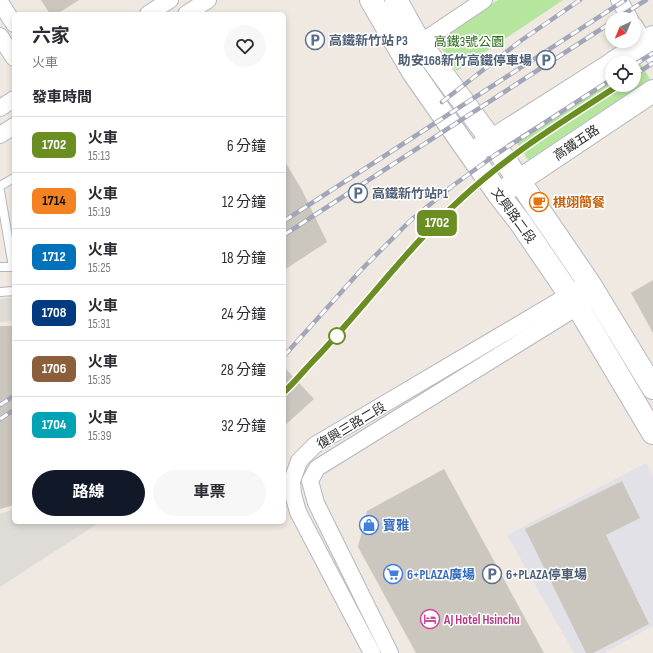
<!DOCTYPE html>
<html lang="zh-TW">
<meta charset="utf-8">
<style>
:root{--surface:#fff;--page:#f7f7f7;--text:#2b2b33;--muted:#7c7c81;--line:#e1e1e2;--accent:#111827}
body{margin:0;font-family:"Sofia Sans Condensed","Noto Sans TC",sans-serif;background:var(--page);color:var(--text);height:100vh;display:flex;flex-direction:column;font-size:15px;white-space:nowrap}
*{box-sizing:border-box;margin:0}
p{font-size:13px;color:var(--muted)}
.icon{flex:none;width:22px;height:22px;fill:none;stroke:currentColor;stroke-width:2;stroke-linecap:round;stroke-linejoin:round}
.map{position:relative;flex:1;overflow:hidden}
.side{position:absolute;left:12px;top:12px;width:274px;height:512px;display:flex;flex-direction:column;background:var(--surface);border-radius:6px;box-shadow:0 2px 6px #0003}
.side>*{flex:none}
.badge{padding:0 8px;border-radius:6px;font-size:14px;line-height:26px}
.needle{width:26px;rotate:224deg}
.fabs{position:absolute;left:605px;top:12px;display:grid;gap:8px}
.fabs a{display:grid;place-items:center;width:36px;height:36px;border-radius:50%;background:var(--surface);box-shadow:0 2px 6px #0003;font-size:20px}
.map>.badge{position:absolute;translate:-50% -50%;box-shadow:0 0 0 2px #fff}
h2{padding:0 20px;font-size:15px;line-height:36px}
.round{display:grid;place-items:center;flex:none;width:42px;height:42px;border-radius:21px;background:var(--page)}
.head{display:flex;align-items:center;justify-content:space-between;height:68px;padding:0 20px}
h1{font-size:19px;font-weight:700;line-height:30px}
.primary-button{display:flex;gap:8px;margin-top:auto;padding:8px 20px}
.primary-button a{flex:1;height:46px;border-radius:24px;background:var(--accent);color:#fff;font-size:16px;font-weight:700;line-height:46px;text-align:center}
.primary-button a+a{background:var(--page);color:var(--text)}
ul{padding:0;list-style:none}
li{display:flex;align-items:center;gap:12px;height:56px;padding:0 20px;border-top:1px solid var(--line)}
li div{flex:1}
li b{display:block;font-size:15px}
li em{font-style:normal}
li .badge{min-width:44px;font-weight:700;text-align:center}
.map>svg:first-child{display:block}
.industrial{fill:#e3e1e8}
.green{fill:#b6e59e}
.plaza{fill:#dfdcd8}
.building{fill:#cbc7bf}
.lines{fill:none;stroke-linecap:round;stroke-linejoin:round}
.lane-casing{stroke:#b4b7c1;stroke-width:10}
.street-casing{stroke:#b4b7c1;stroke-width:18}
.secondary-casing{stroke:#b4b7c1;stroke-width:24}
.lane{stroke:#fff;stroke-width:8}
.street{stroke:#fff;stroke-width:16}
.secondary{stroke:#fff;stroke-width:22}
.rail-casing{stroke:#a3a6b8;stroke-width:4.5}
.rail{stroke:#fff;stroke-width:3;stroke-dasharray:9;stroke-linecap:butt}
.line-casing{stroke:#fff;stroke-width:9}
.line{stroke:#6b8e23;stroke-width:6}
.stop-dot{fill:#fff;stroke:#6b8e23;stroke-width:2}
.labels{text-anchor:middle;stroke-width:3;stroke-linejoin:round;paint-order:stroke}
.service-label{font-size:13px;font-weight:bold;fill:#4e5e75;stroke:#fff;text-anchor:start}
.park-label{font-size:13px;fill:#2c6e1b;stroke:#fff}
.street-label{font-size:13px;fill:#2e2e2e;stroke:#fff}
.food-label{font-size:13px;font-weight:bold;fill:#c56008;stroke:#fff;text-anchor:start}
.shop-label{font-size:13px;font-weight:bold;fill:#366cbe;stroke:#fff;text-anchor:start}
.hotel-label{font-size:13px;font-weight:bold;fill:#b23c85;stroke:#fff;text-anchor:start}
</style>
<div class="map">
<svg width="653" height="653" viewBox="0 0 653 653">
<rect width="100%" height="100%" fill="#efe9e1"/>
<polygon class="industrial" points="646,463 653,476 653,626 604,653 574,653 507,535"/>
<g class="green">
<polygon points="498,0 563,0 457,71 436,40"/>
<polygon points="636,57 650,79 528,160 513,137 612,72 612,85 634,85 634,63 626,63"/>
</g>
<g class="plaza">
<polygon points="14,297 14,321 0,322 0,299"/>
<polygon points="14,509 14,522 100,522 0,587 0,514"/>
</g>
<g class="building">
<polygon points="41,0 79,0 57,14 50,14"/>
<polygon points="284,160 302,190 327,242 284,270"/>
<polygon points="653,280 653,333 631,293"/>
<polygon points="0,326 14,326 14,505 0,509"/>
<polygon points="284,367 314,399 284,426"/>
<polygon points="444,469 544,653 416,653 358,547 367,511"/>
<polygon points="622,481 640,518 606,535 649,624 593,653 586,653 525,529"/>
</g>
<g class="lines">
<defs>
<g id="lane">
<polyline points="0,186 14,178"/>
<polyline points="0,191 13,267"/>
<polyline points="0,267 14,267"/>
<polyline points="0,292 14,291"/>
</g>
<g id="street">
<polyline points="619,0 630,19"/>
<polyline points="0,2 14,24"/>
<polyline points="148,14 170,0"/>
<polyline points="186,14 208,0"/>
<polyline points="634,25 653,56"/>
<polyline points="0,36 14,58"/>
<polyline points="420,43 484,0"/>
<polyline points="0,108 14,99"/>
<polyline points="0,135 14,126"/>
<polyline points="372,653 298,512 293,494 292,481 299,461 315,445 579,289"/>
<polyline points="390,653 316,503 310,481 317,468 587,301"/>
</g>
<g id="secondary">
<polyline points="371,0 413,72 499,195 520,222 578,307 653,433"/>
<polyline points="396,0 420,43 492,141 589,283 653,388"/>
<polyline points="613,63 653,37"/>
<polyline points="480,148 612,64"/>
<polyline points="508,188 653,91"/>
</g>
</defs>
<use href="#lane" class="lane-casing"/>
<use href="#street" class="street-casing"/>
<use href="#secondary" class="secondary-casing"/>
<use href="#lane" class="lane"/>
<use href="#street" class="street"/>
<use href="#secondary" class="secondary"/>
<defs>
<g id="rail">
<polyline points="616,19 646,0"/>
<polyline points="634,65 653,53"/>
<polyline points="634,75 653,63"/>
<polyline points="442,102 519,42 580,0"/>
<polyline points="284,221 625,0"/>
<polyline points="284,235 612,22"/>
<polyline points="284,356 361,270 410,221 451,187 495,155 612,79"/>
<path d="M284,392C295,382 305,370 315,359C365,306 408,247 462,198C509,154 565,120 619,85"/>
<polyline points="0,405 14,396"/>
<polyline points="0,419 14,410"/>
</g>
</defs>
<use href="#rail" class="rail-casing"/>
<use href="#rail" class="rail"/>
</g>
<g class="lines">
<defs>
<path id="line" d="M284,392C296,381 306,368 317,357C366,305 409,246 462,198C509,154 565,120 619,85"/>
</defs>
<use href="#line" class="line-casing"/>
<use href="#line" class="line"/>
</g>
<defs>
<symbol id="parking-ring" viewBox="-11 -11 22 22"><circle r="9.5" fill="#fff" stroke="#5c6f8a" stroke-width="1.5"/><path d="M-3.5-5.5H1a3.5 3.5 0 0 1 0 7H-1V5.5H-3.5ZM-1-3.4V-.6H.8a1.4 1.4 0 0 0 0-2.8Z" fill="#5c6f8a"/></symbol>
<symbol id="cafe-ring" viewBox="-11 -11 22 22"><circle r="9.5" fill="#fff" stroke="#e8710a" stroke-width="1.5"/><path d="M-5.5-4.5H6V0H3Q3 3.5 0 3.5H-2.5Q-5.5 3.5-5.5 0ZM3-3.2v2h1.7v-2ZM-6 4.5H4V6H-6Z" fill="#e8710a"/></symbol>
<symbol id="shop-ring" viewBox="-11 -11 22 22"><circle r="9.5" fill="#fff" stroke="#3f7fe0" stroke-width="1.5"/><path d="M-5-2.5h2.3a2.7 3.5 0 0 1 5.4 0H5L5.5 6h-11ZM-1.5-2.5h3a1.5 2.3 0 0 0-3 0Z" fill="#3f7fe0"/></symbol>
<symbol id="supermarket-ring" viewBox="-11 -11 22 22"><circle r="9.5" fill="#fff" stroke="#3f7fe0" stroke-width="1.5"/><path d="M-6-5.5h2.5l.6 2H6L4.5 2H-2.5L-4.4-4H-6ZM-1.5 3.2a1.3 1.3 0 1 0 .1 0ZM3 3.2a1.3 1.3 0 1 0 .1 0Z" fill="#3f7fe0"/></symbol>
<symbol id="hotel-ring" viewBox="-11 -11 22 22"><circle r="9.5" fill="#fff" stroke="#d1479c" stroke-width="1.5"/><path d="M-6-4.5h1.5V1H6V5H4.5V3h-9V5H-6ZM-4 0a1.8 1.8 0 1 1 3.6 0ZM.5 0V-2.5h3Q6-2.5 6 0Z" fill="#d1479c"/></symbol>
</defs>
<g fill-rule="evenodd">
<use href="#parking-ring" x="304" y="29" width="22" height="22"/>
<use href="#parking-ring" x="535" y="49" width="22" height="22"/>
<use href="#parking-ring" x="347" y="182" width="22" height="22"/>
<use href="#cafe-ring" x="528" y="191" width="22" height="22"/>
<use href="#shop-ring" x="358" y="514" width="22" height="22"/>
<use href="#supermarket-ring" x="382" y="563" width="22" height="22"/>
<use href="#parking-ring" x="481" y="563" width="22" height="22"/>
<use href="#hotel-ring" x="419" y="608" width="22" height="22"/>
</g>
<circle class="stop-dot" cx="337" cy="336" r="8"/>
<g class="labels">
<g class="service-label">
<text x="329" y="45">高鐵新竹站 P3</text>
<text x="532" y="65" text-anchor="end">助安168新竹高鐵停車場</text>
<text x="372" y="198">高鐵新竹站P1</text>
<text x="506" y="579">6+PLAZA停車場</text>
</g>
<g class="park-label">
<text x="469" y="46">高鐵3號公園</text>
</g>
<g class="street-label">
<text transform="translate(576 142) rotate(-34)" y="5">高鐵五路</text>
<text transform="translate(514 215) rotate(54)" y="5">文興路二段</text>
<text transform="translate(351 425) rotate(-31)" y="5">復興三路二段</text>
</g>
<g class="food-label">
<text x="553" y="207">棋翊簡餐</text>
</g>
<g class="shop-label">
<text x="383" y="530">寶雅</text>
<text x="407" y="579">6+PLAZA廣場</text>
</g>
<g class="hotel-label">
<text x="444" y="624">AJ Hotel Hsinchu</text>
</g>
</g>
</svg>
<div class="fabs">
<a><svg class="needle" viewBox="-14 -14 28 28"><path d="M0-13l5 13h-10z" fill="#e53935"/><path d="M0 13l5-13h-10z" fill="#7c7c81"/></svg></a>
<a><svg class="icon" aria-label="locate" viewBox="0 0 24 24"><circle cx="12" cy="12" r="6"/><path d="M12 2v4M12 18v4M2 12h4M18 12h4"/></svg></a>
</div>
<b class="badge" style="left:437px;top:223px;background:#6b8e23;color:#fff">1702</b>
<section class="side">
<div class="head"><div><h1>六家</h1><p>火車</p></div><a class="round"><svg class="icon" aria-label="heart" viewBox="0 0 24 24"><path d="M12 20l-8-8c-3-5 5-10 8-4 3-6 11-1 8 4z"/></svg></a></div>
<h2>發車時間</h2>
<ul>
<li><span class="badge" style="background:#6b8e23;color:#fff">1702</span><div><b>火車</b><p>15:13</p></div><em>6 分鐘</em></li>
<li><span class="badge" style="background:#f58220;color:#111">1714</span><div><b>火車</b><p>15:19</p></div><em>12 分鐘</em></li>
<li><span class="badge" style="background:#0072bc;color:#fff">1712</span><div><b>火車</b><p>15:25</p></div><em>18 分鐘</em></li>
<li><span class="badge" style="background:#003b80;color:#fff">1708</span><div><b>火車</b><p>15:31</p></div><em>24 分鐘</em></li>
<li><span class="badge" style="background:#8b5e3c;color:#fff">1706</span><div><b>火車</b><p>15:35</p></div><em>28 分鐘</em></li>
<li><span class="badge" style="background:#00a3b4;color:#fff">1704</span><div><b>火車</b><p>15:39</p></div><em>32 分鐘</em></li>
</ul>
<div class="primary-button"><a>路線</a><a>車票</a></div>
</section>
</div>
